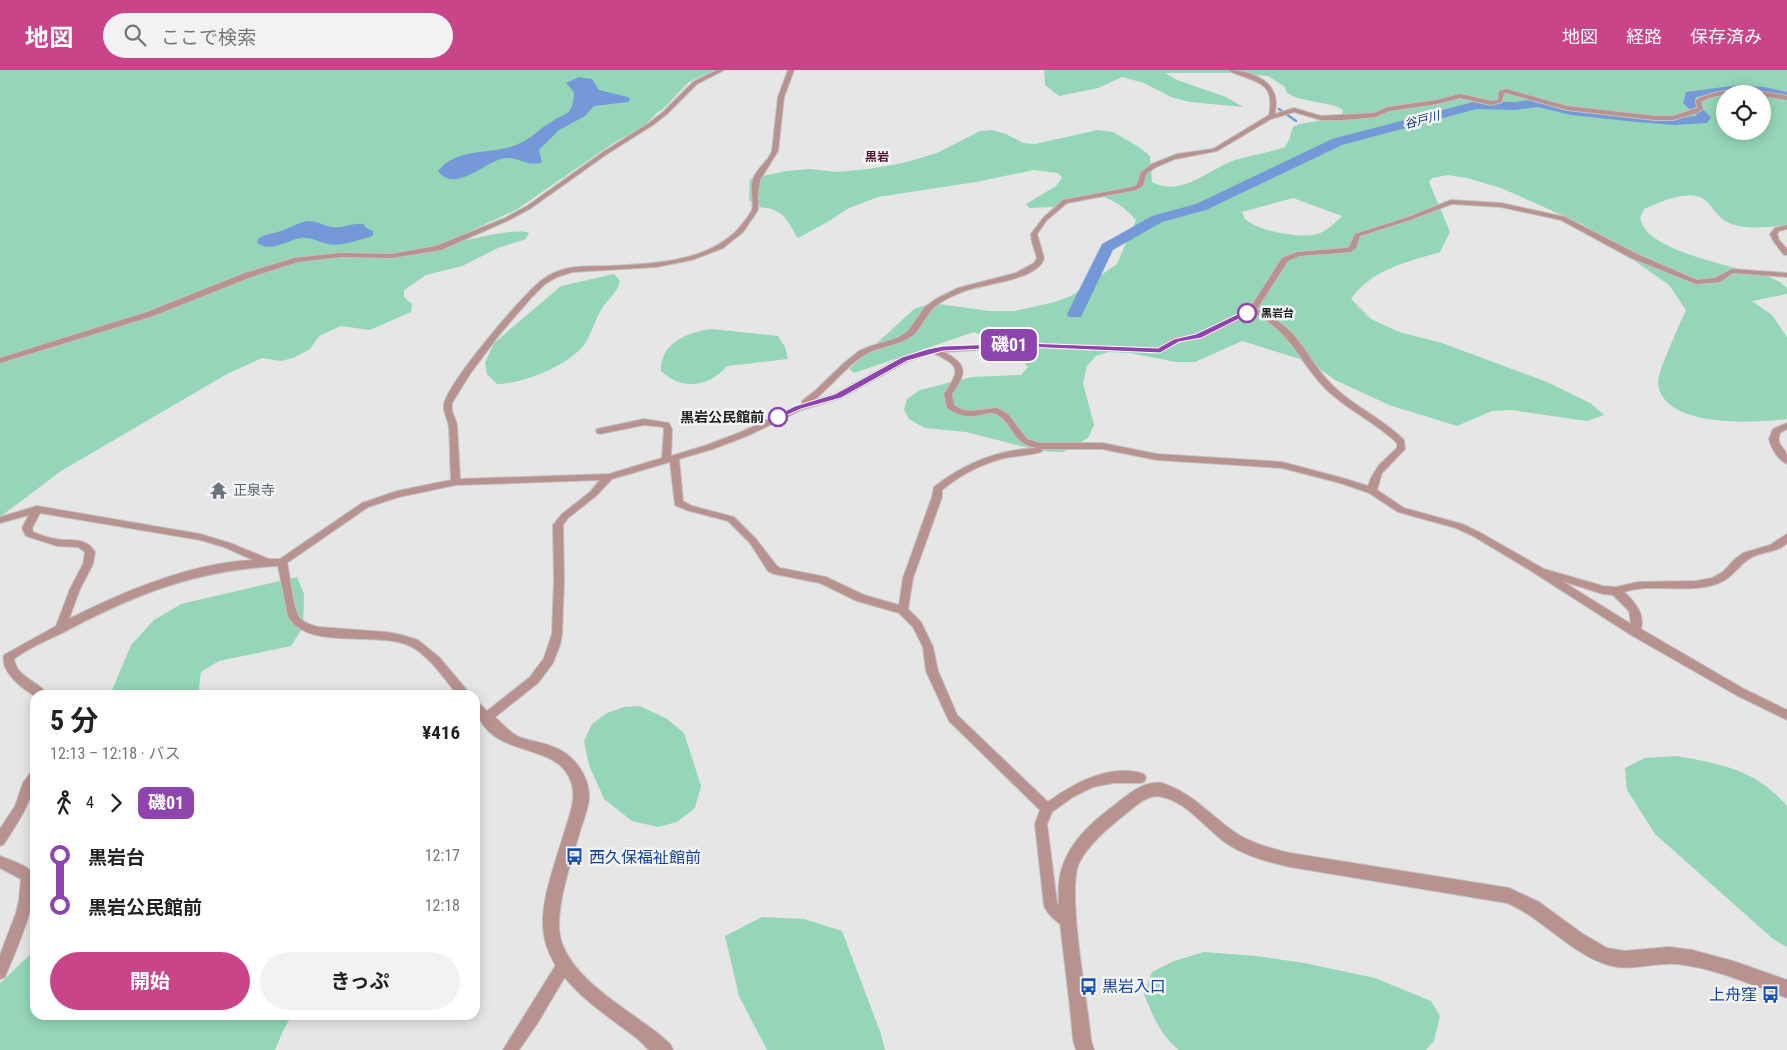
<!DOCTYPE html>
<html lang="ja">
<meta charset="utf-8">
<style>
:root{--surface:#fff;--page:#f2f2f2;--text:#222;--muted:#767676;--accent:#c8458a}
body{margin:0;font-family:"Roboto Condensed","Noto Sans JP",sans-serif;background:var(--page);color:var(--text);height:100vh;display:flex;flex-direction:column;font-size:19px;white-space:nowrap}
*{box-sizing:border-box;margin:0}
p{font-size:16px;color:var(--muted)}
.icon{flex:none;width:28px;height:28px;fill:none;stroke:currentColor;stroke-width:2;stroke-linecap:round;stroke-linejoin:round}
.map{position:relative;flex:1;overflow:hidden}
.sheet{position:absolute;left:30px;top:620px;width:450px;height:330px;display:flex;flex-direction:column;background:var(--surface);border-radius:15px;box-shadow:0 2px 12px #0003}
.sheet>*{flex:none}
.badge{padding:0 10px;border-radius:8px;font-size:18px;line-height:32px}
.tools{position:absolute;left:1716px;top:15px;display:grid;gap:10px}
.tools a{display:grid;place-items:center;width:55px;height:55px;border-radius:50%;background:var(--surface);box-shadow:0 2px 12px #0003;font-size:25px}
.map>.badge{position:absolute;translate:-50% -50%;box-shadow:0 0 0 2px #fff}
.legs{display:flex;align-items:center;gap:8px;height:55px;padding:0 20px;font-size:16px}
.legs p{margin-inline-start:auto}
.head{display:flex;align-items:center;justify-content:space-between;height:85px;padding:0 20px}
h1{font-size:28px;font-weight:700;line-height:38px}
.primary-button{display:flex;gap:10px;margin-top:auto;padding:10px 20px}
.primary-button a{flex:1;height:58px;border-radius:30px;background:var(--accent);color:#fff;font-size:20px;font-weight:700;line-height:58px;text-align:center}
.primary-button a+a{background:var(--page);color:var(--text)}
ul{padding:0 20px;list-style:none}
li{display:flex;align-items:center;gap:18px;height:50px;font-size:19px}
li i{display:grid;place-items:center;width:8px;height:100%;margin:0 6px;background:currentColor}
li i::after{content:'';width:12px;height:12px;margin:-6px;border:4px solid;border-radius:50%;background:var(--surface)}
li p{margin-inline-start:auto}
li:first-child i{background:linear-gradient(#0000 50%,currentColor 0)}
li:last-child i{background:linear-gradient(currentColor 50%,#0000 0)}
header{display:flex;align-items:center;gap:30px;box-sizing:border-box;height:70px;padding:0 25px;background:var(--accent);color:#fff}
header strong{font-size:24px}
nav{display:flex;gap:28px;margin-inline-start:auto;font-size:18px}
.search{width:350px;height:45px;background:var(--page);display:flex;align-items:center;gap:12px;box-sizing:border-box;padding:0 18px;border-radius:28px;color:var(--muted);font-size:19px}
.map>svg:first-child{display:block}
.green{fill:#94d6b7;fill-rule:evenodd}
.water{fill:#7599d8}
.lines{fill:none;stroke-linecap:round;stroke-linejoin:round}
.stream{stroke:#7599d8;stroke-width:2.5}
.river{fill:#7599d8;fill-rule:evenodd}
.minor-casing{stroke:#c2c2c3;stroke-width:2}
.tertiary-casing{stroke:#c2c2c3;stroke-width:2}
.minor{fill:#b8928f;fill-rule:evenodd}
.tertiary{fill:#b8928f;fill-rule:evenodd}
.line-1{fill:#8e44ad;stroke:#fff}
.stop-1-dot{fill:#fff;stroke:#8e44ad;stroke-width:2.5}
.labels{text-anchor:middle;stroke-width:5;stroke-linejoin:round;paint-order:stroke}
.far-stop-label{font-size:11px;font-weight:bold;fill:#1d1e1e;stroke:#f3f4f5;text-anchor:start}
.far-water-label{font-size:12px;font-style:italic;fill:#08337b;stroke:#f3f4f5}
.far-neighbourhood-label{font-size:12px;font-weight:bold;fill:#511234;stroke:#f3f4f5}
.stop-label{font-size:14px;font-weight:bold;fill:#1d1e1e;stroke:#f3f4f5;text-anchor:end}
.worship-label{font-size:14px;fill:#5b616d;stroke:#f3f4f5;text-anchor:start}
.near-transit-label{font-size:16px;fill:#164399;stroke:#f3f4f5;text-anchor:start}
</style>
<header>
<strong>地図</strong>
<div class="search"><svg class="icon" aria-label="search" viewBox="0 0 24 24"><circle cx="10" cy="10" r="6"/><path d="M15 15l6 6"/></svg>ここで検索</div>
<nav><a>地図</a><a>経路</a><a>保存済み</a></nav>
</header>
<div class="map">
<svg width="1787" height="980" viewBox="0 0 1787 980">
<rect width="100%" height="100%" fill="#e6e6e7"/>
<g class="green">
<path d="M0,0H715L689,12L662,40L658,42L644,56L612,74L516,140L442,174L446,175C465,171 513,157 529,163L526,169L498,178L462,196L426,205L404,220V227L412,234L411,242L370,260L341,256L319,266L310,279L293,288L281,291L262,288L227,304L61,401L0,447Z"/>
<path d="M1044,0H1787V155C1768,157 1743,161 1725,151C1717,146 1713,137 1706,131C1691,117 1661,132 1644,139L1640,148C1641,152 1643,156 1645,159C1662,183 1738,198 1767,206L1780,212L1787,218V224L1752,231L1772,245L1787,267V349C1756,353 1661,359 1658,312C1657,304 1681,251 1686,240L1669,215L1582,154L1501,118L1467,108L1448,105L1432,108L1429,112L1450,162L1440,182C1407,192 1372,199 1351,229L1371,249L1399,262L1442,273L1547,312L1590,333L1604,345L1587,351L1511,340L1492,341L1457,356L1389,335L1335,310L1310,292L1242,271L1195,292H1176L1130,283L1109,282L1096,286L1087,296L1083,313L1094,355L1088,368L1063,382L1040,381L966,362L925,358L909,349L904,340L907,329L920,320L972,307L1021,305L1028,297L1011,280L974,262L854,303L849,299L914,239L931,233L989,241H1014L1055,232L1071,226L1117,194L1136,150C1126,139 1112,127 1097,126L1052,137L1029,138L1026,134L1056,116L1062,108L1058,103L1034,100L976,112L878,127L849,138L829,151L798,168C792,160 787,146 778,142C766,135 762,142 749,130L750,109L786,101L810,99L836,102L869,99L903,93L937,83L980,61L992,60L1006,64L1023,73L1035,74L1098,60L1113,62L1139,77L1150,86L1152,112C1181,128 1209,99 1235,90C1252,85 1269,83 1285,77L1289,70L1293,57L1300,54L1341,47L1343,40L1336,36L1297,28L1287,23L1285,17L1268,6L1231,3H1165L1177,10L1226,27L1243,37L1190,32L1171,27L1144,13L1122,7L1098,18L1059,26L1045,15ZM1725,24H1762V61H1725ZM1293,128L1342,146C1335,153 1327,161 1317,164C1301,169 1257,161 1245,149C1244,147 1243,144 1242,142Z"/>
<path d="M614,204L620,211C617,224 607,229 601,240C595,250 592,262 586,272C571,295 523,314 497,314L487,304L485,293L494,273L561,216Z"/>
<path d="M712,259L778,266L785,277L788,289L727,296C709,317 682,321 661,301C660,273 688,262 712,259Z"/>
<polygon points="297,507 304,524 303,557 291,576 219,591 201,602 198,625 110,625 131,575 154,550 181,534"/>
<polygon points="640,636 667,649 684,663 701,716 695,738 677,752 658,757 632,751 604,729 589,695 584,671 592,654 607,643 624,637"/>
<path d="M1676,686C1722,694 1756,700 1787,736V877L1773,869L1655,764L1627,720L1625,698L1645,688Z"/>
<polygon points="762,847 804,849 842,861 881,964 885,980 767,980 739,926 725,866"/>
<polygon points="35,880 35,945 292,945 283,961 275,980 0,980 0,913"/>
<path d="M1204,882L1256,886L1304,893L1375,908L1431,931L1440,946L1434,971L1426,980H1179C1160,965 1153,946 1144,924L1152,902L1174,891Z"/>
</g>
<g class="water">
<path d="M579,7L592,9L599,20L628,27L630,29L628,32L594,36L585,46L559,60L539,80L542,92C527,98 516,84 501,89C483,94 454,123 438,101C457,77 491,85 516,75C530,70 539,59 551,52C567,41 573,47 574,22L566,13Z"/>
<path d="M307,151C317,151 323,155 331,157C342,159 353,152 364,154L365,157L373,161V165L370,167C358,170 340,177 328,174C318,172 312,167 301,168C287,170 272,183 257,173L258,169C265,164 272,164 281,161C290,158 297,153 307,151Z"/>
</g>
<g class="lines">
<polyline class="stream" points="1279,39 1296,51"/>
<path class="river" d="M1739,15L1764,17L1787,22V30C1756,22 1727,21 1696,27L1695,32L1711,47L1707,53L1675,55L1637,52L1571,45L1538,37L1515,40L1477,39L1342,75L1206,140L1162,152L1113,180L1081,247H1069L1067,244L1102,174L1152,146L1196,134L1332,69L1477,31L1515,32L1538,29L1571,37L1675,47L1697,46L1683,33L1686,22Z"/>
<defs>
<g id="minor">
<polygon points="717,0 724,0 697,14 667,44 653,55 607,84 531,138 509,150 441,180 392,188 341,187 298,192 251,207 153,246 0,293 0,288 147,242 245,203 294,188 341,183 392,184 436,176 505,148 527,136 603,82 649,53 663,42 693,12"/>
<path d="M788,0H794L784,27L778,81L760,110L758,124V140L743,162L723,178L692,190L656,197L573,202L557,207L545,214L531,228L499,265L470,304L452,333V341L457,354L460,409L609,404L662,388L664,359L663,357L644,355L600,364L597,363L596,361L597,359L644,349L669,353L672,359L671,386L707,375L741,362L802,334V331L816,320L844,293L859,281L871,276L897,268L908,261L925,237L936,229L958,218L1016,203L1034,193L1037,188L1032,172L1031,164L1043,148L1063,130L1132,117L1137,115L1141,102L1152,94L1177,84L1213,79L1269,45C1277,8 1251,13 1228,0C1243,0 1266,6 1273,21C1277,28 1276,36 1275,44L1294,38L1321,46L1374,43L1388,37L1437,30L1460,24L1491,31L1498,30L1499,21L1506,19L1567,36L1655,46H1673L1697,38L1696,30C1724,15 1757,20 1787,26V30L1762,26V24H1725L1709,28L1701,32L1703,39L1697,43L1673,50H1655L1567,40L1506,23H1504L1502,32L1491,35L1460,28L1437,34L1389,41L1375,47L1344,50H1321L1294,42L1271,49L1217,81L1175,89L1156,97L1146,104L1143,116L1136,120L1067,133L1047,150L1037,164L1044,188C1038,211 982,213 962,222C950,227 935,233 928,245C922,252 920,260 912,266C898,276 880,276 866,284C846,296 832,316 814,330L835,324L902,287L934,278L1026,273L1158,278L1174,268L1197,264L1250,238L1282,188L1298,182L1346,178L1349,177L1355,164L1406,148L1451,130L1501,133L1565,147L1637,184L1697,210L1715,208L1732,199L1787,203V207L1733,203L1720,212L1696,214L1631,188L1561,150L1501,137L1452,134L1410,150L1360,166L1356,178L1351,182L1299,186L1288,191L1257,239C1270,246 1282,253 1292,263C1307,280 1317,301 1334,317C1355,337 1383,349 1404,370L1405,379L1382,403L1377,420L1404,438L1462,454L1479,462L1544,499L1603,516L1616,517L1638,512L1696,511L1712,508L1723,502L1734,490L1743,483L1770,475L1787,464V473C1777,483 1764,481 1752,487C1739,494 1733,508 1719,513C1688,525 1655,512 1624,522C1635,532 1645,544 1641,559L1744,619L1787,640V650L1736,625L1631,565L1528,499L1473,466L1456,458L1398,442L1369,423L1340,413L1282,398L1157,390L1102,379H1041L1042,381C1038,385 1010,386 1001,389C979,395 959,406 942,420V427L913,508L908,539L921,552L933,577L938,601L957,645L1048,732C1074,713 1111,693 1144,704L1146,708L1144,712L1140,713H1113L1093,717L1073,727L1052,742L1047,754L1057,833L1073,848L1075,852L1073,856L1068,858C1059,855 1048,845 1044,836L1035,754L1040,740L949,651L926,601L923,577L913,557L899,543L857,531L820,513L774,504L768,501L750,473L728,451L686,440L675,435L670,392L612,409L596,426L568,448L563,455L564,510L562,564L560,575L553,593L538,613L490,651C483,654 480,649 475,644V631L479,633L487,641L530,607L544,588L552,564L554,510L553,455L562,444L590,422L600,410L456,415L399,427L368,437L287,493C290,505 293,540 300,548C304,553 312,555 318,557L386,562L402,565L418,570L439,587L471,625H458C444,609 430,586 410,576C378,560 308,582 288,546L278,496C196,500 136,524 64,562C48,570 28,578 14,589C17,608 39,611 48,625H35V626C23,619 0,602 4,585L56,556L70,519L83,494L85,482L78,477L57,476L26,466L22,458L29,445L0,453V447L37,436L200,464L230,473L269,489H280L362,433L397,421L451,410C450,392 450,374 449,357C448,349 443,343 444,335C446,315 523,224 542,210C550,204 559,200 569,198C581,196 594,196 607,196C648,194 701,193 733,164C738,160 750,145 752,140C754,131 750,120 753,109C757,98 768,92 772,81L778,27ZM1253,243C1294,263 1299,294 1329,322C1350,341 1376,353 1397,373V378L1379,395L1371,408L1368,416L1346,409L1282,392L1157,384L1102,373H1040L1027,369L1008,344L997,338L971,341L963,340L954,335L952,324C967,303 968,295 944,282L1026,277L1160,282L1179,272L1202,268ZM933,283C961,296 960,300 944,324L947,338C955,343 963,347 973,346C980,346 989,341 996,344C1015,354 1010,373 1037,378C999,379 963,394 934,417L932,427L903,508L899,535L864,525L826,507L780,498L776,495L756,469L734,447L692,436L683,431L679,389L713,379L747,366L801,340L841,328L908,291ZM40,443L200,470L224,477L253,490C191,493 124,521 69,549L80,519L93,494L95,482C85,466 72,472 56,469C48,468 40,465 33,462L32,458ZM1562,511L1603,524L1613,525L1629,541L1631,554Z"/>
<polygon points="1787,155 1787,159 1779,161 1777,164 1779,170 1787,179 1787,185 1784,185 1774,172 1770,164 1775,158"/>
<path d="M1787,353V359L1780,363C1776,376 1784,376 1787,385C1787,388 1787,391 1787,394C1778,390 1771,378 1769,369L1773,359Z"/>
<path d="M35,701C35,728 19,751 4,774L0,776V759L15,736L23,713L31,702Z"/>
<path d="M0,786C9,790 25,794 32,802C44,819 13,888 5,907L0,909V885L16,843L19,830L21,809L0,798Z"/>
<polygon points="564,888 569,890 571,895 569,900 537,954 519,980 503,980 559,890"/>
</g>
<g id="tertiary">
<path d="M486,642C499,647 506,661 519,667C533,672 549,673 562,681C578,690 590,710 589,729C588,738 584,749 581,758C573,787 550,848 563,876C578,913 630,941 660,965L670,974L673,980C667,980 656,980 650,980C647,979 642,973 639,970C627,961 615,952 603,943C520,879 539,845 566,757C571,741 577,725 570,709C555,673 499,688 479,648L481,644Z"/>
<path d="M1162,713C1195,724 1211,747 1239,765C1255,774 1272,779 1290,783L1509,818L1539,832L1583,864L1607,878L1624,881L1669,877L1692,880L1733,891L1787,910V928C1752,915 1715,898 1677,894C1654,892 1631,902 1608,895C1570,883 1544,849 1507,833L1290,797C1268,792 1245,786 1226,773C1206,759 1187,732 1162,727C1147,723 1134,738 1123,746C1107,759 1089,774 1079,793C1066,821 1088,933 1091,970L1094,980H1076L1073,970C1070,930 1064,891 1060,852C1059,833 1056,813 1063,795C1072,770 1091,753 1112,737C1127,726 1141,711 1162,713Z"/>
</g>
</defs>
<use href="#minor" class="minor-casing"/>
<use href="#tertiary" class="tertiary-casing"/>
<use href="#minor" class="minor"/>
<use href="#tertiary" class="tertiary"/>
</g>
<polygon class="line-1" points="1244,241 1251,243 1201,268 1179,272 1160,283 1026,277 943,281 907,291 841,328 801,339 781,348 773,347 795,336 835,324 902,287 928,279 943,276 1026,273 1158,278 1174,269 1196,264"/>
<defs>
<symbol id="temple-bare" viewBox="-9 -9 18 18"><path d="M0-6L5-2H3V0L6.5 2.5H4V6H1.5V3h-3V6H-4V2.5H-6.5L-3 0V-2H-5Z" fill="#6b7280" stroke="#f3f4f5" stroke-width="2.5" paint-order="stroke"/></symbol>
<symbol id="bus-bare" viewBox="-9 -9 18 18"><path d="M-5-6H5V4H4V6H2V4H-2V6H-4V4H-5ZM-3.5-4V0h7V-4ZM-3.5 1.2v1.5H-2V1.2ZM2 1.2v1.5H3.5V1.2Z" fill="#1a4fb4" stroke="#f3f4f5" stroke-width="2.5" paint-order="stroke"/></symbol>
</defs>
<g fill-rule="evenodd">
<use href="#temple-bare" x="206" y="408" width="25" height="25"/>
<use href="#bus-bare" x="562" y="774" width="25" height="25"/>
<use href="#bus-bare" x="1076" y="904" width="25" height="25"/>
<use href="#bus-bare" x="1758" y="912" width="25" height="25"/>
</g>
<g class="stop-1-dot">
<circle cx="1247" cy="243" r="9"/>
<circle cx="778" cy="347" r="9"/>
</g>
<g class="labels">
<g class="far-stop-label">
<text x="1261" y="247">黒岩台</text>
</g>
<g class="far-water-label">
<text transform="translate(1422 50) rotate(-15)" y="4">谷戸川</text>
</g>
<g class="far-neighbourhood-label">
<text x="877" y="91">黒岩</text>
</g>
<g class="stop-label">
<text x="764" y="352">黒岩公民館前</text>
</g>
<g class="worship-label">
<text x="233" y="425">正泉寺</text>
</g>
<g class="near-transit-label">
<text x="589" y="793">西久保福祉館前</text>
<text x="1102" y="922">黒岩入口</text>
<text x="1757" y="930" text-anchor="end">上舟窪</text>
</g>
</g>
</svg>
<div class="tools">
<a><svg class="icon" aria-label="locate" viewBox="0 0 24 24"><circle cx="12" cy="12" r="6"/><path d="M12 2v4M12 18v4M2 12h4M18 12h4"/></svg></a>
</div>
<b class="badge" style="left:1009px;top:275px;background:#8e44ad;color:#fff">磯01</b>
<section class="sheet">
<div class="head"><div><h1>5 分</h1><p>12:13 – 12:18 · バス</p></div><b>¥416</b></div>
<div class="legs"><svg class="icon" aria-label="walk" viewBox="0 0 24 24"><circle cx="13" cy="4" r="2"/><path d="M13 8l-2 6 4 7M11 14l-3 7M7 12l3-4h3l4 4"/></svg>4<svg class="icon" aria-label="forward" viewBox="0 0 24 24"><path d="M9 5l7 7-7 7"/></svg><b class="badge" style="background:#8e44ad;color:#fff">磯01</b></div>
<ul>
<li><i style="color:#8e44ad"></i><b>黒岩台</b><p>12:17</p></li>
<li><i style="color:#8e44ad"></i><b>黒岩公民館前</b><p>12:18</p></li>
</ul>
<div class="primary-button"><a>開始</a><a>きっぷ</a></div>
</section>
</div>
